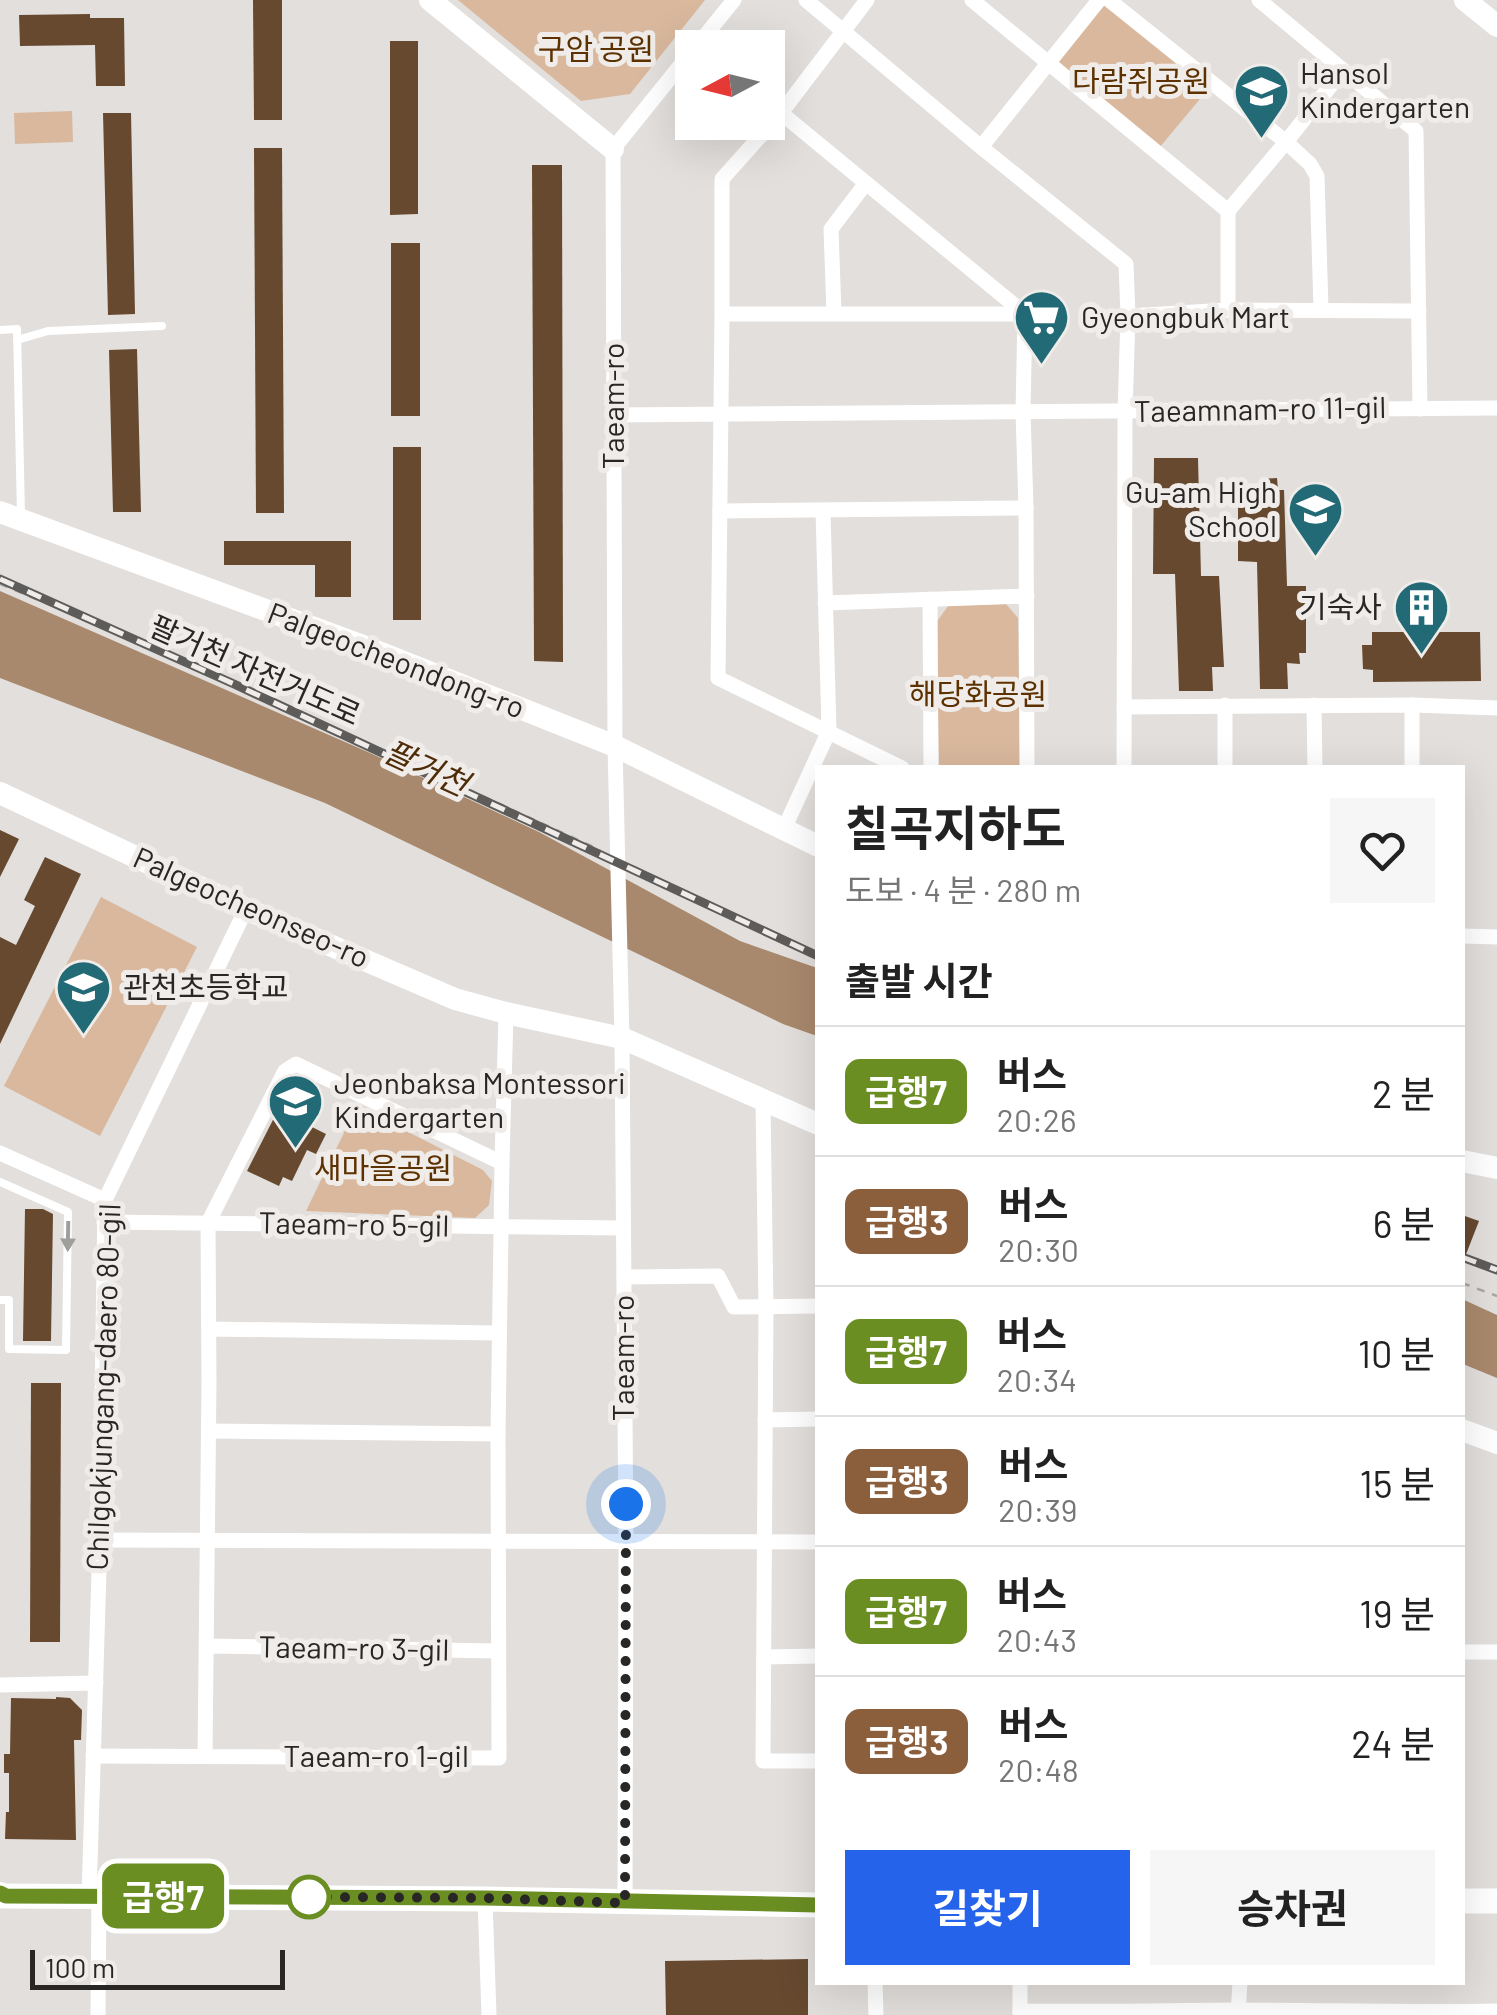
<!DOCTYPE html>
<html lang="ko">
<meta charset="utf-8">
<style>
:root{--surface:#fff;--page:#f6f6f6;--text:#222;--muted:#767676;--line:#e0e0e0;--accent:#2563eb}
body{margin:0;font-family:Barlow,"Noto Sans KR",sans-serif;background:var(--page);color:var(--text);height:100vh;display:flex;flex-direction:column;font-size:38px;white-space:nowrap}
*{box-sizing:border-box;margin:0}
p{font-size:32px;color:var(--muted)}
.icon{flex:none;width:55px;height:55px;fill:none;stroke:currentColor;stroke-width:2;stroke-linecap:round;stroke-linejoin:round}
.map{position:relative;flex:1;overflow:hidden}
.sheet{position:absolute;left:815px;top:765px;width:650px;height:1220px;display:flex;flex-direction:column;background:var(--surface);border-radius:0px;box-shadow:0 10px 40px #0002}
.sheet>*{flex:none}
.badge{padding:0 20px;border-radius:15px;font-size:35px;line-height:65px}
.needle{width:65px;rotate:263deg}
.fabs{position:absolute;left:675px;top:30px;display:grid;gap:20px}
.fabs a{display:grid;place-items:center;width:110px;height:110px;border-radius:0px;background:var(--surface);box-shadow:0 10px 40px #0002;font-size:50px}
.scale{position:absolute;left:30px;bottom:25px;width:255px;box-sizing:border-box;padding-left:10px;border:5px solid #282726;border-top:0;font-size:28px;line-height:35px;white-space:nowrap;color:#282726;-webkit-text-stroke:8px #efecea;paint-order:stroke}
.you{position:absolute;width:50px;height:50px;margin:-25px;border:8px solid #fff;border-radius:50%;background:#1a73e8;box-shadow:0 0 0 15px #1a73e833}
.map>.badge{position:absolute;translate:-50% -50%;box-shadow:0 0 0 5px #fff}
h2{padding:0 30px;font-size:38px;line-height:90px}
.round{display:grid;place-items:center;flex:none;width:105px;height:105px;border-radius:0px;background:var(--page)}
.overview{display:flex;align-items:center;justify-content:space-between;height:170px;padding:0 30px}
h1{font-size:48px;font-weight:700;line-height:75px}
.action{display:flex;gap:20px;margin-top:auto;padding:20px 30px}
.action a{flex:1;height:115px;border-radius:0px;background:var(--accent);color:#fff;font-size:40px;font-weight:700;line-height:115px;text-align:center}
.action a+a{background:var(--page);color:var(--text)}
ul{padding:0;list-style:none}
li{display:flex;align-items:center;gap:30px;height:130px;padding:0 30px;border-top:2px solid var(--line)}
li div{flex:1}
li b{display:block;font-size:38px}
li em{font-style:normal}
li .badge{min-width:110px;font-weight:700;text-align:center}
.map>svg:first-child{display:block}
.green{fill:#d9b89d}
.water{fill:#a9896d}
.building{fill:#66492f}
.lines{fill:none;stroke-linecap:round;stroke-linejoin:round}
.path{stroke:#a9a7a4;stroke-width:2.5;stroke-dasharray:8 8;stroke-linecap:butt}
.lane{stroke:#fff;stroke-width:8}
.street{stroke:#fff;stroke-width:15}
.secondary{stroke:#fff;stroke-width:22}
.primary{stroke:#fff;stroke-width:25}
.rail-casing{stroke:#5d5c5a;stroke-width:9}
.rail{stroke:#efecea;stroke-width:5;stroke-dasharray:15;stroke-linecap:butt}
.oneway{fill:#9e9e9d}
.line-casing{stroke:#fff;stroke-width:22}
.line{stroke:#6b8e23;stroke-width:15}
.walk{stroke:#282726;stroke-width:10;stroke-dasharray:0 18}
.stop-dot{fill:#fff;stroke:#6b8e23;stroke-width:5}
.labels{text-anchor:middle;stroke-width:10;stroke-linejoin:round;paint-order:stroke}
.park-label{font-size:30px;fill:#5d3100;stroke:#efecea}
.poi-label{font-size:30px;fill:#282726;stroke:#efecea;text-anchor:start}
.street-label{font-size:30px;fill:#282726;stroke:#efecea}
.water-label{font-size:32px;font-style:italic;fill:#4e2c08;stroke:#efecea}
</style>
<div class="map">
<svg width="1497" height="2015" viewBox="0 0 1497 2015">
<rect width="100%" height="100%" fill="#e2dfdc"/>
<g class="green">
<polygon points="458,0 705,0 630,94 581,101"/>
<polygon points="1103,2 1210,87 1159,148 1057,63"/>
<polygon points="72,111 73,142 15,144 14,113"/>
<polygon points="1006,604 1018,618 1020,767 939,767 936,623 948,606"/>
<polygon points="101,897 197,947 100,1136 4,1086"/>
<polygon points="357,1106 483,1170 492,1181 489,1205 475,1218 306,1211"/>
</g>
<g class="water">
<polygon points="0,591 368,752 539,832 740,941 817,968 817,1036 783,1024 325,803 0,678"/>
<polygon points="1462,1299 1497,1315 1497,1378 1463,1364"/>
</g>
<g class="building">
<polygon points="253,0 282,0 282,120 254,120"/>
<polygon points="90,14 90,18 124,18 125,86 96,86 95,45 20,46 19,15"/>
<polygon points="390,41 418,41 418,214 390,215"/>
<polygon points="103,113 131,113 135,314 108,315"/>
<polygon points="254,148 282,148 284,513 256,513"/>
<polygon points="532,165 562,165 563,662 534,661"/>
<rect x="391" y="243" width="29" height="173"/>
<polygon points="137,349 141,512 113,512 109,350"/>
<rect x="393" y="447" width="28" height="173"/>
<polygon points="1154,458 1198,458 1201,576 1219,576 1224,667 1212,667 1213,691 1179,691 1175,574 1153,574"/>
<polygon points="1277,478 1278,490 1284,490 1287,586 1306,586 1306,653 1299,653 1300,664 1287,663 1288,689 1260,689 1257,562 1238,561 1238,490 1260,490 1259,479"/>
<polygon points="224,541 351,541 351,597 315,597 315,565 224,565"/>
<polygon points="1372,632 1480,632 1481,681 1373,682 1373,670 1363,669 1362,645 1372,645"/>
<polygon points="0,830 19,839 0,877"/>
<polygon points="45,857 81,874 0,1044 0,937 16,945 35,906 24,900"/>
<polygon points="278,1110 326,1134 316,1154 307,1150 292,1181 283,1177 279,1186 247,1171"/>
<polygon points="25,1209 43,1209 53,1214 51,1341 23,1341"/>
<polygon points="1462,1215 1479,1221 1463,1262 1462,1262"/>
<polygon points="31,1383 61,1383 60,1642 30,1642"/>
<polygon points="56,1697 70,1698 82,1710 81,1740 74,1740 76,1840 5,1839 6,1812 9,1812 9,1773 4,1773 4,1754 10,1754 11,1698 56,1699"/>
<polygon points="808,1959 808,2015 666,2015 665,1961"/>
</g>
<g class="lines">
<g class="path">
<polyline points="0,584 212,672 600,850"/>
<polyline points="634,867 818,955"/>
<polyline points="1462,1283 1497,1296"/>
</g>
<g class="lane">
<polyline points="0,330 17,329 21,516"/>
<polyline points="17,340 48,331 162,326"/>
<polyline points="0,1182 68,1212 66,1350 9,1349 9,1300 0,1300"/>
</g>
<g class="street">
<polyline points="806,0 981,147 1126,264 1128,316 1125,412 1124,768"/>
<polyline points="972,0 1228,211 1228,310"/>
<polyline points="1109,0 1286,142 1343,70"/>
<polyline points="1259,0 1416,131 1420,409"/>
<polyline points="695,48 734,0"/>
<polyline points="781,113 1025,314"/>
<polyline points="981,147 1099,0"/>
<polyline points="1228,211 1286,142 1310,164 1317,176 1321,309"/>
<polyline points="834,313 831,229 866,183"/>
<polyline points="722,314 722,179 781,113 867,0"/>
<polyline points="1128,316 1228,310 1419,311"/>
<polyline points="614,415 1497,408"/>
<polyline points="720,511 1026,508"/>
<polyline points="930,599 931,768"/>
<polyline points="825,603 1027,596"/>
<polyline points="1225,705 1225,768"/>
<polyline points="1314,705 1315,768"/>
<polyline points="1412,705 1412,768"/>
<polyline points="1124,707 1412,705 1497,708"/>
<polyline points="902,768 718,678 722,314 1025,314 1023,412 1026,508 1027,768"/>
<polyline points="784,829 829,731 823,511"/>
<polyline points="1462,936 1497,937"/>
<polyline points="763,1102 766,1307 763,1761 818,1761"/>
<polyline points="0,1153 105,1200"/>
<polyline points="502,1163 506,1013"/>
<polyline points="104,1222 623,1228"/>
<polyline points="624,1277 718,1276 734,1307 818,1306"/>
<polyline points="209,1329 498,1333"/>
<polyline points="765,1420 818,1419"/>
<polyline points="209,1431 498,1434"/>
<polyline points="100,1540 818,1542"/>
<polyline points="208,1646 497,1651"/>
<polyline points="1462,1652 1497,1652"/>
<polyline points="764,1657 818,1656"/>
<polyline points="0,1685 96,1683"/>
<polyline points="93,1756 499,1758 498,1434 502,1163 296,1064 285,1071 208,1223 209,1383 205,1756"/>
<polyline points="89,1896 100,1540 105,1200 246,909"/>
<polyline points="485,1899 489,2015"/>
<polyline points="625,1903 626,1542 622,1038 615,746 613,149 692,51"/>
<polyline points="875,1982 876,2015"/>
<polyline points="1020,1982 1020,2015"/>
<path d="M1020,2011C1092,2012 1163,2011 1235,2010C1323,2010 1410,2013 1497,2011"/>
<polyline points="98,2015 99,1896"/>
<polyline points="1238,2015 1240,1982"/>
</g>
<g class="secondary">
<polyline points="430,0 613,149"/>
<polyline points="1465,0 1497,26"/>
<polyline points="0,512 366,647 615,746 818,846"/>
<polyline points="0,793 246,909 455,999 506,1013 622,1038 818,1124"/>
<polyline points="1462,1161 1497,1168"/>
<polyline points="1462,1430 1497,1443"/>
</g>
<g class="primary">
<polyline points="0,1896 485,1899 818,1905"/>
<polyline points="1462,1901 1497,1901"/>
</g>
<defs>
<g id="rail">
<polyline points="0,579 234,684 818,956"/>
<polyline points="1462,1257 1497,1270"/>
</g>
</defs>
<use href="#rail" class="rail-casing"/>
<use href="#rail" class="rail"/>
</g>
<defs><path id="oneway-solid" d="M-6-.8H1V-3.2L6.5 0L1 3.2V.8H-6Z" transform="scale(2.5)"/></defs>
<use class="oneway" href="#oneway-solid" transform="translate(68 1236) rotate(91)"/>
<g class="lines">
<defs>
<polyline id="line" points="0,1893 6,1896 485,1898 818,1905"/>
</defs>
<use href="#line" class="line-casing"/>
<use href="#line" class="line"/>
<polyline class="walk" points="309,1897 485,1898 625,1903 626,1504"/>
</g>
<defs>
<symbol id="school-pin" viewBox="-11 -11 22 30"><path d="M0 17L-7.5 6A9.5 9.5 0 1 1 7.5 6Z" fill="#216a76" stroke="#efecea"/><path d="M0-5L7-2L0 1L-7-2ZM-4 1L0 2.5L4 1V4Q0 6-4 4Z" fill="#fff"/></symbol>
<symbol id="supermarket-pin" viewBox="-11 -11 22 30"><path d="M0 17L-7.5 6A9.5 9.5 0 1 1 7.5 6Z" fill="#216a76" stroke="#efecea"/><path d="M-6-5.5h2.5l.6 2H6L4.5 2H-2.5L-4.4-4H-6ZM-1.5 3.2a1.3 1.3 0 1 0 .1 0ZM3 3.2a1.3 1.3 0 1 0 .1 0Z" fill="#fff"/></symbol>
<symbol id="building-pin" viewBox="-11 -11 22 30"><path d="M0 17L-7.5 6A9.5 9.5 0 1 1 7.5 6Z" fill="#216a76" stroke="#efecea"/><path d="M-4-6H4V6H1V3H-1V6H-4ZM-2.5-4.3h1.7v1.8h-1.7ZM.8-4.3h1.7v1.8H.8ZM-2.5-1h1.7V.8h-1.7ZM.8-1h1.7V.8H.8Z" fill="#fff"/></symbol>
</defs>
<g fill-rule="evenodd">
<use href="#school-pin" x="1230" y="60" width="63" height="86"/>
<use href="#supermarket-pin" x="1010" y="286" width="63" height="86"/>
<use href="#school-pin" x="1284" y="478" width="63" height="86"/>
<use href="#building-pin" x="1390" y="576" width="63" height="86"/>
<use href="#school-pin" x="52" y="956" width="63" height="86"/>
<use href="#school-pin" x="264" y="1070" width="63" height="86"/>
</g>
<circle class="stop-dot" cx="309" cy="1897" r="20"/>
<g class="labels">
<g class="park-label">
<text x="596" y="60">구암 공원</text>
<text x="1141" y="92">다람쥐공원</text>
<text x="978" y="705">해당화공원</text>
<text x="383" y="1179">새마을공원</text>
</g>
<g class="poi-label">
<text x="1300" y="84">Hansol<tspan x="1300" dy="34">Kindergarten</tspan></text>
<text x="1081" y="328">Gyeongbuk Mart</text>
<text x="1277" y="503" text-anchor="end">Gu-am High<tspan x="1277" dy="34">School</tspan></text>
<text x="1382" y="618" text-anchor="end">기숙사</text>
<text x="123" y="998">관천초등학교</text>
<text x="334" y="1094">Jeonbaksa Montessori<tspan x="334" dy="34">Kindergarten</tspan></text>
</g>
<g class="street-label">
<text transform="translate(614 406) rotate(-90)" y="10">Taeam-ro</text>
<text transform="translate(1260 410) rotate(-1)" y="10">Taeamnam-ro 11-gil</text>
<text transform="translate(396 661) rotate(21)" y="10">Palgeocheondong-ro</text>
<text transform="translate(255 671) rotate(24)" y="10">팔거천 자전거도로</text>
<text transform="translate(251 908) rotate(24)" y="10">Palgeocheonseo-ro</text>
<text transform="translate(354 1225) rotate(1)" y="10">Taeam-ro 5-gil</text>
<text transform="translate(624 1358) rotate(-90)" y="10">Taeam-ro</text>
<text transform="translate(104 1387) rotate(-88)" y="10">Chilgokjungang-daero 80-gil</text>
<text transform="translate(354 1649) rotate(1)" y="10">Taeam-ro 3-gil</text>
<text x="376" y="1767">Taeam-ro 1-gil</text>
</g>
<g class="water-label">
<text transform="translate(426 768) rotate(25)" y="11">팔거천</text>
</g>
</g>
</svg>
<div class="fabs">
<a><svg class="needle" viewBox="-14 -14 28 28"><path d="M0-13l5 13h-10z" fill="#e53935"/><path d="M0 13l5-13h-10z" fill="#767676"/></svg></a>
</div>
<div class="scale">100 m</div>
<div class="you" style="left:626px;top:1504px"></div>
<b class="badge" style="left:163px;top:1896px;background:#6b8e23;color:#fff">급행7</b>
<section class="sheet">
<div class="overview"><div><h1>칠곡지하도</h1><p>도보 · 4 분 · 280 m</p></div><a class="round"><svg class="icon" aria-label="heart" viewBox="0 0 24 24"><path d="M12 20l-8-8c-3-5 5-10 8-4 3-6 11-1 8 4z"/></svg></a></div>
<h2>출발 시간</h2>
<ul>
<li><span class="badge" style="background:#6b8e23;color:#fff">급행7</span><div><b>버스</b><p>20:26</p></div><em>2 분</em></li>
<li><span class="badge" style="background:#8b5e3c;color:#fff">급행3</span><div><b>버스</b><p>20:30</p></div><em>6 분</em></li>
<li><span class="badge" style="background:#6b8e23;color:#fff">급행7</span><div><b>버스</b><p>20:34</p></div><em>10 분</em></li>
<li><span class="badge" style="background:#8b5e3c;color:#fff">급행3</span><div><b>버스</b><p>20:39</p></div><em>15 분</em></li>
<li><span class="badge" style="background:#6b8e23;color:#fff">급행7</span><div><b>버스</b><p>20:43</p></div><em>19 분</em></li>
<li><span class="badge" style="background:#8b5e3c;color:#fff">급행3</span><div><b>버스</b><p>20:48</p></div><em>24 분</em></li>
</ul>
<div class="action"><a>길찾기</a><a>승차권</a></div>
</section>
</div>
